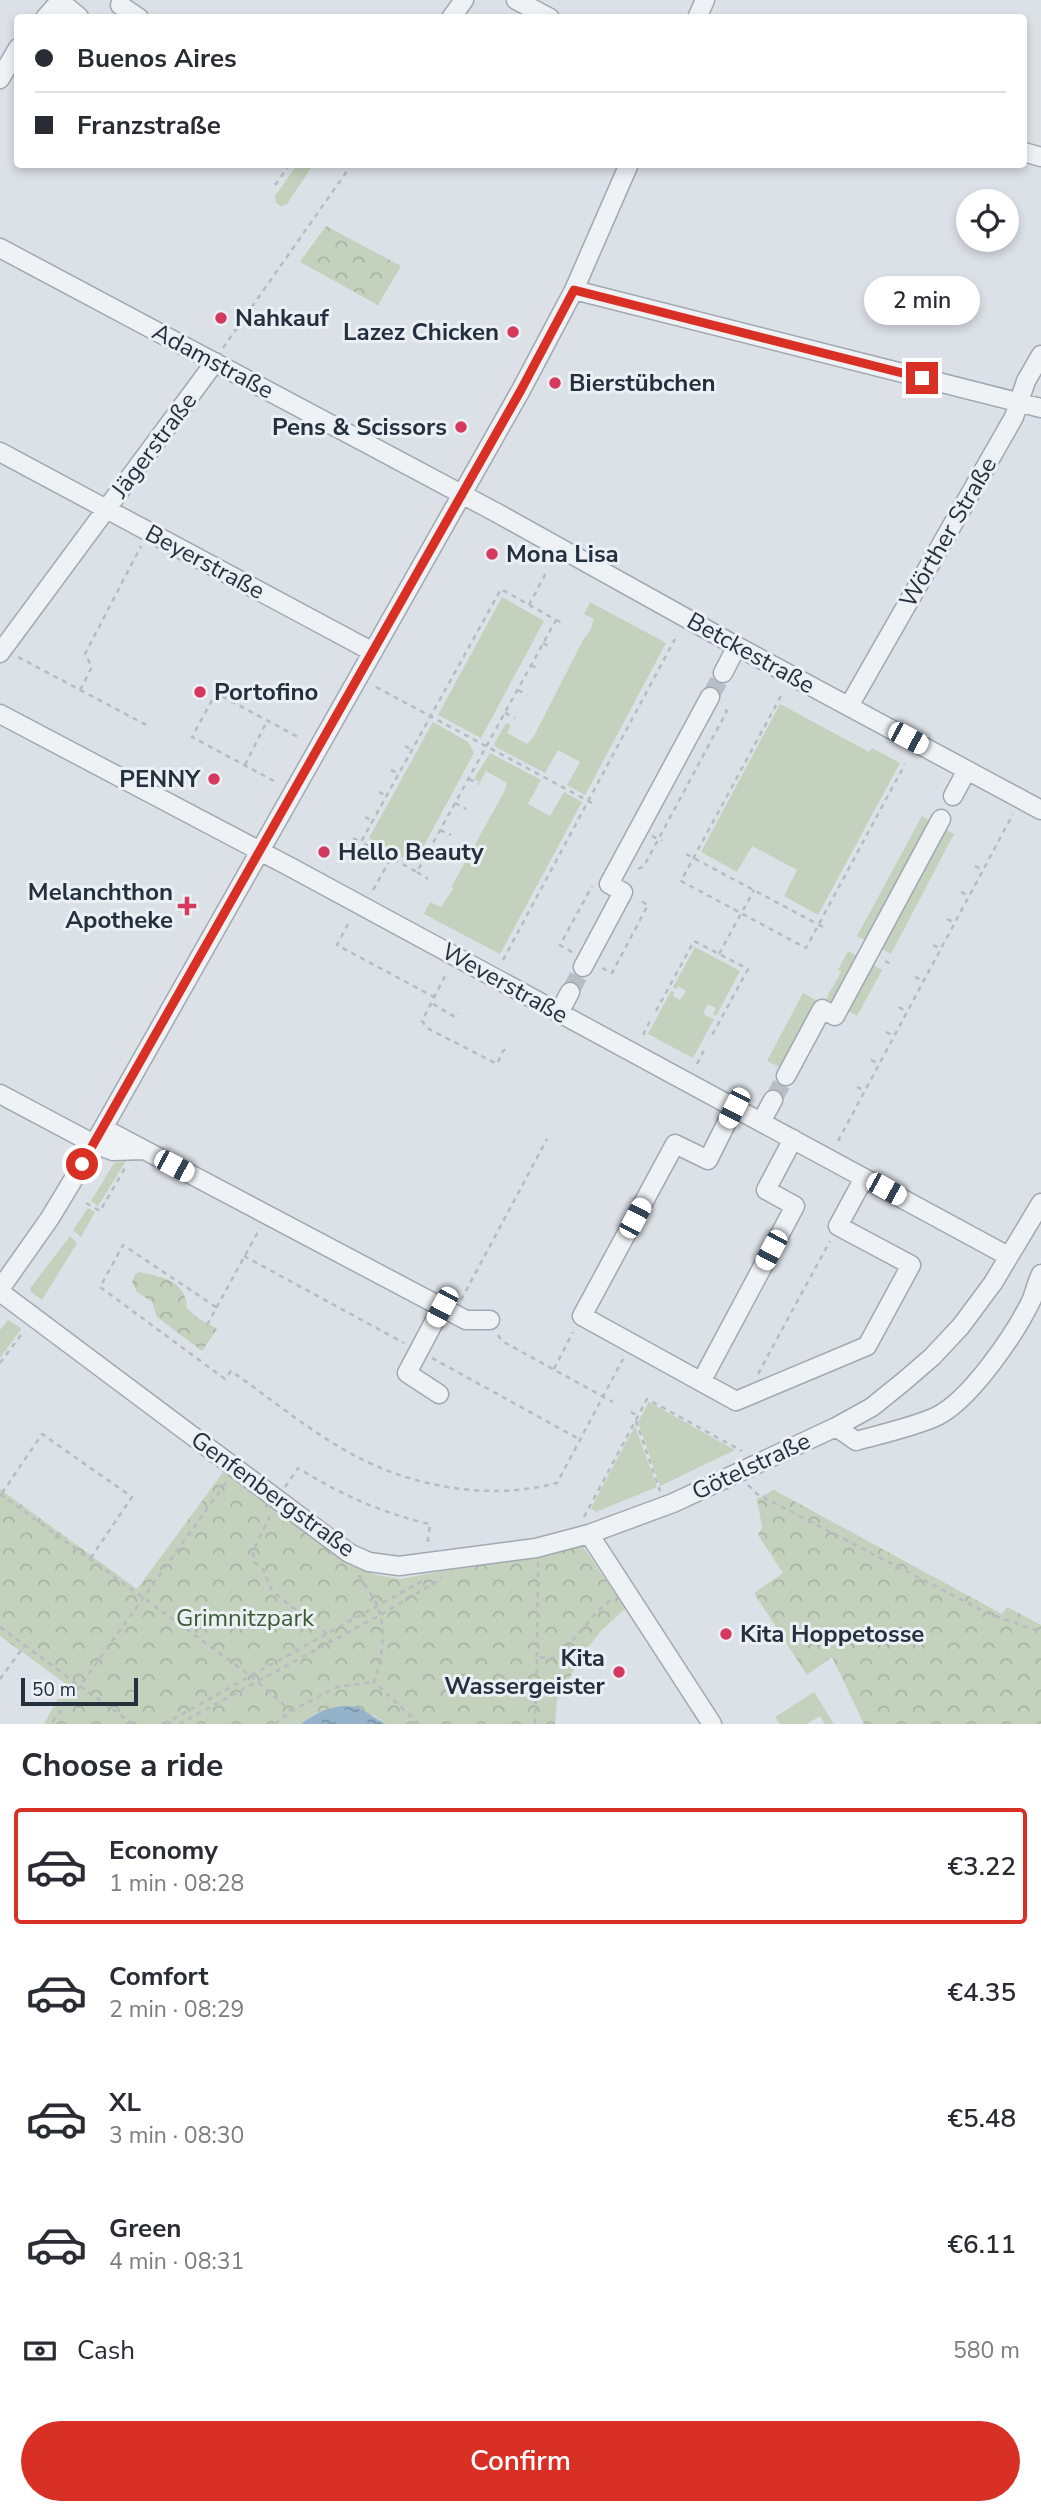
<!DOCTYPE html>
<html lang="en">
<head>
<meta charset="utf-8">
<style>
	:root { --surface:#fff; --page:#f7f7f7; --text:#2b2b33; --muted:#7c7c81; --line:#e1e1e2; --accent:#d93025 }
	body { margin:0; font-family:"Nunito Sans",sans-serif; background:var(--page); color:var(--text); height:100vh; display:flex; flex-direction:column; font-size:26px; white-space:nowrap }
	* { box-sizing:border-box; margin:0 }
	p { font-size:23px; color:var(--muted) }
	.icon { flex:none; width:38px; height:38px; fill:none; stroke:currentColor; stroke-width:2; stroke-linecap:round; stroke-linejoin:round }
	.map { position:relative; height:1724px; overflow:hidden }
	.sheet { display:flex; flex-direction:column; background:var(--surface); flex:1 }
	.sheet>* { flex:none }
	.banner { position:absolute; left:14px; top:14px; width:1013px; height:154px; border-radius:7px; box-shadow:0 4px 10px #0003; display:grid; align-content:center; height:154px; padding:0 21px; background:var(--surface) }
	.buttons { position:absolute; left:956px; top:189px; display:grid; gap:14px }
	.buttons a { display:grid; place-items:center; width:63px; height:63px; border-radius:50%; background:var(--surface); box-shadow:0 4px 10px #0003; font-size:35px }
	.scale { position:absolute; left:21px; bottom:18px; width:117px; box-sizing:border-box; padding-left:7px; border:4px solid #25303e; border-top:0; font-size:19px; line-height:24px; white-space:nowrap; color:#25303e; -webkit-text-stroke:5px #ebf0f5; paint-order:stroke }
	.end { position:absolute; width:32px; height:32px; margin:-16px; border:9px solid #d93025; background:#fff; box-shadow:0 0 0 4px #fff }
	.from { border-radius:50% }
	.bubble { position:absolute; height:49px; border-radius:24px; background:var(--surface); box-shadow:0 4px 10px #0003; font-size:23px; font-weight:600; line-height:49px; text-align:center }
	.car { position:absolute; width:21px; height:42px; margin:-21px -10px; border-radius:9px; box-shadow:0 0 5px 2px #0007; background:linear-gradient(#fff 24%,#345 0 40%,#fff 0 76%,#345 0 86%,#fff 0) }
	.banner b { display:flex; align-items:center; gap:24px; height:66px; font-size:26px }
	.banner b+b { border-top:2px solid var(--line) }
	.banner i { width:18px; height:18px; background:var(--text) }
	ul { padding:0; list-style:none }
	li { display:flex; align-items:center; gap:21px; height:116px; margin:0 14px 10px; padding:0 7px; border:4px solid transparent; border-radius:7px }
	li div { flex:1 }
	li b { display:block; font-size:26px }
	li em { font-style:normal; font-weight:600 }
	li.active { border-color:var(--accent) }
	li>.icon { width:63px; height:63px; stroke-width:1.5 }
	h2 { padding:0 21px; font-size:32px; line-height:84px }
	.pay { display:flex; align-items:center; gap:18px; height:77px; padding:0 21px; font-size:26px }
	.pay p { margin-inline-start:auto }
	.cta { display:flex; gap:14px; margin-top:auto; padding:14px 21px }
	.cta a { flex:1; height:80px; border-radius:42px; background:var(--accent); color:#fff; font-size:28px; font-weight:600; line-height:80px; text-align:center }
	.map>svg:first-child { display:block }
</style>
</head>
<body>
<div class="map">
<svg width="1041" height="1724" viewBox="0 0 1041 1724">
	<defs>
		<pattern id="park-crowns" width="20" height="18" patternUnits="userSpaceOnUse" patternTransform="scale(1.75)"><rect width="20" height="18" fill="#c4d1bd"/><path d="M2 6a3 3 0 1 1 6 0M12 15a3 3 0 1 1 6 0" fill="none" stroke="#a8b4a4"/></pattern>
		<pattern id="water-ripples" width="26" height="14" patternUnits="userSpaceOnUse" patternTransform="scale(1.75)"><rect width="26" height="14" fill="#94b3ca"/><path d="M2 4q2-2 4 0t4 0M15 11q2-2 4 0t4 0" fill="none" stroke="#7992a5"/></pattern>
	</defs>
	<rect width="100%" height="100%" fill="#dce1e7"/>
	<path fill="#c4d1bd" d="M297,165H313L287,204L281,206L276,203L275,196Z
		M502,597L544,621L481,738L438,715Z
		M590,602L666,643L585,795L567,785L580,762L558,750L545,773L496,747L494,744L506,723L511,725L507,733L527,744L534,736L583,640L590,631L594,619L584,614Z
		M780,704L869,752L872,748L900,763L818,915L784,896L797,870L752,846L737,872L701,852Z
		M433,722L468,742L474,753L421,851L413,858L406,859L369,838Z
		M490,753L541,780L528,804L550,816L564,792L582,802L500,954L424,914L430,902L441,907L453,889L452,886L504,792L507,783L486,771L480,782L474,779Z
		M922,816L954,834L891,954L857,936Z
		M695,947L740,971L716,1016L713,1014L716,1008L708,1004L703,1014L714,1019L693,1058L648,1034L671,991L674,992L673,996L680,1000L686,991L678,986L676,989L673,987Z
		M848,951L882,970L857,1016L826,999L841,972L838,970Z
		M803,993L819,1002L783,1069L767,1061Z
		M126,1161L98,1206L91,1201L114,1163Z
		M88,1208L95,1212L81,1237L73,1230Z
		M70,1236L77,1243L42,1300L30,1291L31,1287Z
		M8,1320L21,1328L20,1331L0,1358V1330Z
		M649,1402L735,1450L660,1486L638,1422Z
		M635,1426L657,1487L596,1512L591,1508Z
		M814,1692L834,1724H825L820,1716L807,1724H780L775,1717Z"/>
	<path fill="url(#park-crowns)" d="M326,226L401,266L378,305L300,262Z
		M140,1272C163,1277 186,1281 187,1308L195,1316L217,1329L202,1351L157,1317L152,1302L137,1292L132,1282L135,1274Z
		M224,1471L346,1563L372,1574L400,1579L582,1545L625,1609L601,1631L585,1651L557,1700L555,1724H385L373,1715L316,1713L301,1724H44L66,1684L0,1636V1489L137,1589Z
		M774,1490L1002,1614L1007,1607L1041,1625V1724H864L832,1657L807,1675L754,1593L783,1573L758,1535L762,1527L757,1499Z"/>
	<path fill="url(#water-ripples)" d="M345,1706L358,1707L385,1724H301C316,1713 327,1707 345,1706Z"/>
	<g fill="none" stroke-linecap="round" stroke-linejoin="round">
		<path stroke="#b7bec5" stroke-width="18" stroke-dasharray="18 9" stroke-linecap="butt" d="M710,697L723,673
			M570,992L583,967
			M773,1100L786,1076"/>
		<g stroke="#a1a8b1" stroke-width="21">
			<path id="minor" d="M516,0L550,18
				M60,1L79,17
				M120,5L139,18
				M45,18L61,0
				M451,18L464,0
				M697,18L705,0
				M0,79L18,48
				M1024,152L1041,157
				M0,248L499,514L731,643L1041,810
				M574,290L1041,408
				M0,452L373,652
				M0,653L215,362
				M723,673L737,646
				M849,706L1014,417L1026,381L1041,355
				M0,714L294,869L1008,1256
				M953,796L967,770
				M583,967L623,892L609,884L710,697
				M559,1013L570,992
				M786,1076L822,1009L835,1016L941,819
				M0,1094L94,1144L113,1151L143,1150
				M734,1108L708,1160L675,1144L582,1316L736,1401L867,1346L911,1265L838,1226L864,1178
				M761,1122L773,1100
				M103,1128L466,1320H490
				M0,1289L50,1218L85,1160L521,390L574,290L629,164
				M0,1292L349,1553L369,1562L399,1566L536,1548L589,1534L673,1503L836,1427L872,1407L903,1382L932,1357L961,1326L993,1283L1041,1203
				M701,1382L795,1206L766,1190L793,1139
				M439,1394L407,1373L442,1307
				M836,1427L856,1441C881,1434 909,1428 933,1418C968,1404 1016,1333 1032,1299C1035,1291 1037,1282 1041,1274
				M589,1534L712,1724"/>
		</g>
		<path stroke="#b6bcc2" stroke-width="2.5" stroke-dasharray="5 5" stroke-linecap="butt" d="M275,185L290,164
			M223,348L352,164
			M529,605L547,571
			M556,620L564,624
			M543,643L552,648
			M18,657L150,727
			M531,665L540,670
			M376,687L594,804
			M80,690L92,667L85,654L141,546
			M518,690L527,695
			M781,696L681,881L806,948L905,764
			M505,713L515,718
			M405,746L412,750
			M245,765L267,721
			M391,770L399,774
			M469,779L479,784
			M274,781L192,737L216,693L298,737
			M379,792L387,796
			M455,803L466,809
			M365,817L373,821
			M440,830L451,835
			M652,836L662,841
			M353,838L361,842
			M427,854L438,861
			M686,854L823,927
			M975,866L983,870
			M638,869L644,866L727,711L722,708
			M417,872L428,879
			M373,890L391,858L417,872L556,620L501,589L361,842L391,858
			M961,892L969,896
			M947,919L955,923
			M348,924L337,945L434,997
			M933,945L941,949
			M572,952L560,945L592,886
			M719,954L754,890
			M503,960L675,639
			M885,961L891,964
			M602,968L612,973L648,905L639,900
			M445,976L422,1021L427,1028L497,1064L503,1051L509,1047
			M915,977L923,981
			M433,1004L455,1017L458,1013
			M899,1007L907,1012
			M656,1011L694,941L748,969L710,1039
			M886,1032L894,1036
			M643,1035L650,1021
			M871,1060L879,1064
			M697,1064L704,1050
			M857,1087L865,1091
			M838,1141L1013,814
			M86,1203L100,1211L125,1168
			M244,1256L404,1343
			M461,1300L547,1139
			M216,1307L123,1245L100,1287L225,1379L231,1371C270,1398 308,1430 350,1453C410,1487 490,1501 557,1483L623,1359
			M207,1325L260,1228
			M498,1335L502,1341L613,1402
			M432,1358L579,1439
			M0,1363L24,1331
			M554,1369L573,1332
			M758,1374L830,1241
			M631,1412L638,1416
			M636,1421L660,1491
			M748,1485L757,1494L987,1613L1041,1632
			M285,1487L298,1468C340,1494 381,1513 430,1524L427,1547
			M2,1493L42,1434L132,1497L90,1559
			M0,1494L251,1676L291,1711
			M270,1516L253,1551L254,1562L263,1569L271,1589L277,1595L326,1633L331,1641
			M584,1517L647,1399L742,1451
			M359,1575C365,1585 372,1595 377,1605C387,1627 382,1661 374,1682L419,1724
			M0,1627L80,1686L51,1724
			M537,1657L538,1562
			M0,1679L25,1645
			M133,1724L80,1686L227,1481
			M164,1724L422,1581
			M179,1724L380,1615L441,1579V1577
			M275,1724L291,1711L337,1687L374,1682
			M535,1724L537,1657L555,1658L561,1654L598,1611L613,1598"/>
		<use href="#minor" stroke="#eff2f5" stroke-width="18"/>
	</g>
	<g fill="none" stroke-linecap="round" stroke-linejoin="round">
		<path stroke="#d93025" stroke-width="9" d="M82,1164L521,390L574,290L922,378"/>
	</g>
	<g fill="#d5395e" stroke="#ebf0f5" stroke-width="2.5">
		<circle cx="221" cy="318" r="7"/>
		<circle cx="513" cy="332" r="7"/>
		<circle cx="555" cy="383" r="7"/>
		<circle cx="461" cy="427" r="7"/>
		<circle cx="492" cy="554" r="7"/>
		<circle cx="200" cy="692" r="7"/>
		<circle cx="214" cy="779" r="7"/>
		<circle cx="324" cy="852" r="7"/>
		<path d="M183.5 895.5h7v7h7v7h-7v7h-7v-7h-7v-7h7z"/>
		<circle cx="726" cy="1634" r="7"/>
		<circle cx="619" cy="1672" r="7"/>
	</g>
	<g text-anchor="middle" stroke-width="6" stroke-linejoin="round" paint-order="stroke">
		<g font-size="24" font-weight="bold" fill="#25303e" stroke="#ebf0f5" text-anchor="start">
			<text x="235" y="326">Nahkauf</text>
			<text x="499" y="340" text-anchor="end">Lazez Chicken</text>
			<text x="569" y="391">Bierstübchen</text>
			<text x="447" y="435" text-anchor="end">Pens &amp; Scissors</text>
			<text x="506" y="562">Mona Lisa</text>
			<text x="214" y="700">Portofino</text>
			<text x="200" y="787" text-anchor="end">PENNY</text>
			<text x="338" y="860">Hello Beauty</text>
			<text x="173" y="900" text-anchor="end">Melanchthon<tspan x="173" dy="28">Apotheke</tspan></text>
			<text x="740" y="1642">Kita Hoppetosse</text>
			<text x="605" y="1666" text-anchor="end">Kita<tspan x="605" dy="28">Wassergeister</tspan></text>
		</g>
		<g font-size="24" fill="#25303e" stroke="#ebf0f5">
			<text transform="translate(213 361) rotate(28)" y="8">Adamstraße</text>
			<text transform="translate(154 445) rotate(-53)" y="8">Jägerstraße</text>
			<text transform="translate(948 532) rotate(-60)" y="8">Wörther Straße</text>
			<text transform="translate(205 562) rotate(28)" y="8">Beyerstraße</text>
			<text transform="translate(751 653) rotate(29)" y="8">Betckestraße</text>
			<text transform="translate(505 983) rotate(29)" y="8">Weverstraße</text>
			<text transform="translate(751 1466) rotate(-25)" y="8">Götelstraße</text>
			<text transform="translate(273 1494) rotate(36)" y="8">Genfenbergstraße</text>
		</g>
		<g font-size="24" fill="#3d5a32" stroke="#ebf0f5">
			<text x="245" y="1626">Grimnitzpark</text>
		</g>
	</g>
</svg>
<div class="buttons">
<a><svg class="icon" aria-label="locate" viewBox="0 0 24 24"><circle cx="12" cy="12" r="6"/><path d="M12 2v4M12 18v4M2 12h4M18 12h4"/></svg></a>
</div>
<div class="scale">50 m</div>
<i class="end from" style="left:82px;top:1164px"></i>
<i class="end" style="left:922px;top:378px"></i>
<div class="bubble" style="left:864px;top:276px;width:116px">2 min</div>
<i class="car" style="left:908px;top:738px;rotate:118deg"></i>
<i class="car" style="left:734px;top:1108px;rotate:207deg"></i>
<i class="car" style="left:174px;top:1166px;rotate:118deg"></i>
<i class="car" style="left:886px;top:1189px;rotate:119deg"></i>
<i class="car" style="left:635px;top:1218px;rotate:28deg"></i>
<i class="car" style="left:771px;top:1250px;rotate:208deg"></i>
<i class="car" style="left:442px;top:1307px;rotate:208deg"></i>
<div class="banner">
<b><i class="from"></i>Buenos Aires</b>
<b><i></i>Franzstraße</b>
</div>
</div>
<section class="sheet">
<h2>Choose a ride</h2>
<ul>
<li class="active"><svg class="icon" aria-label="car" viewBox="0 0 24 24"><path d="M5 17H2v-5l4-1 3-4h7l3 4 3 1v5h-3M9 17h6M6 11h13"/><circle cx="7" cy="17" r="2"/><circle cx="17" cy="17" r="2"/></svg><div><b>Economy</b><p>1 min · 08:28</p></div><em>€3.22</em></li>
<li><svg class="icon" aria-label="car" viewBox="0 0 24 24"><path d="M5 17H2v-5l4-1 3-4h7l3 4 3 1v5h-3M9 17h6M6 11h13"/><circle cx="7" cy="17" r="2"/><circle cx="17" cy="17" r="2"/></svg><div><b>Comfort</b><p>2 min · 08:29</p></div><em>€4.35</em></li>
<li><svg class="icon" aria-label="car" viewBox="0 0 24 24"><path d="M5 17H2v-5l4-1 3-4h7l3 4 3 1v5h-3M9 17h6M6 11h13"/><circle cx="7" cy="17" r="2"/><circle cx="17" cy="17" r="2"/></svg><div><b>XL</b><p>3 min · 08:30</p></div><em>€5.48</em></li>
<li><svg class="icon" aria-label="car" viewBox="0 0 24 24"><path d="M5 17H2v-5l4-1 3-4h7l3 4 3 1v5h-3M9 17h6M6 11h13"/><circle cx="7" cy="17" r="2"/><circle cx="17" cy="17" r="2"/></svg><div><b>Green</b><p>4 min · 08:31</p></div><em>€6.11</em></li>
</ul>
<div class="pay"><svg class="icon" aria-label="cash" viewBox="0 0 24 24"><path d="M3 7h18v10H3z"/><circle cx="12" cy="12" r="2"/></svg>Cash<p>580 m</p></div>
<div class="cta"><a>Confirm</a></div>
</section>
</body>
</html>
